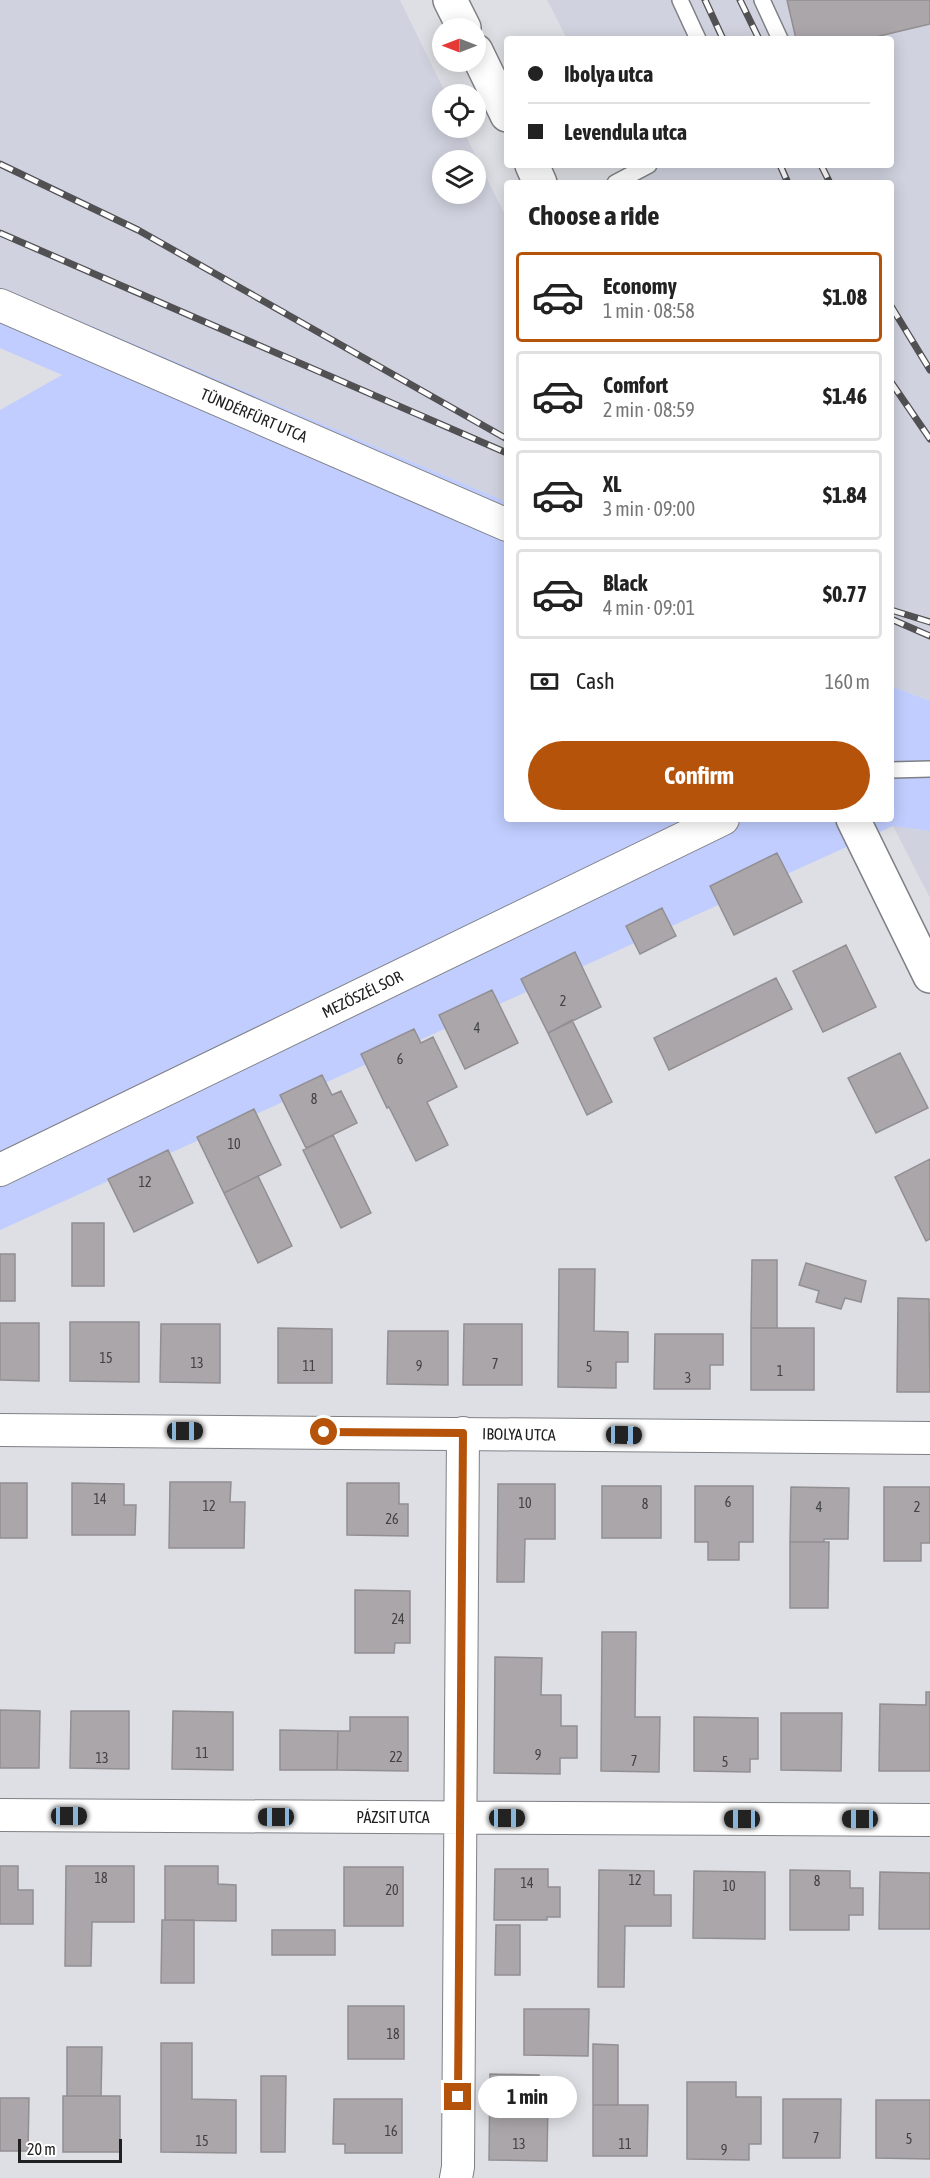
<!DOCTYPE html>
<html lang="en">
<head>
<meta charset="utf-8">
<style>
	:root { --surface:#fff; --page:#f2f2f2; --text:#222; --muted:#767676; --line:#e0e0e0; --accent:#b45309 }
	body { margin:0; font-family:"Asap Condensed",sans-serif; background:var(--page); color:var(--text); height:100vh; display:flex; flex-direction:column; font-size:22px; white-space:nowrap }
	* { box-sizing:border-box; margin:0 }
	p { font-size:20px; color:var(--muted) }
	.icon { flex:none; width:33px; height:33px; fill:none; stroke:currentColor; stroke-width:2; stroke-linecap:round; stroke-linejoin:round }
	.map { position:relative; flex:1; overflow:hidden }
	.panel { position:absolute; left:504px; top:180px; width:390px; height:642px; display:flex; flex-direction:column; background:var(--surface); border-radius:6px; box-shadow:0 3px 15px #0003 }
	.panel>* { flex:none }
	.guide { position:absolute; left:504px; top:36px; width:390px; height:132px; border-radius:6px; box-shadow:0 3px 15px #0003; display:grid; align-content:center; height:132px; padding:0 24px; background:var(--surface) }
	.needle { width:39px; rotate:270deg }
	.fabs { position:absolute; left:432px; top:18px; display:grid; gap:12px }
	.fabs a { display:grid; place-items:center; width:54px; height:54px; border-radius:50%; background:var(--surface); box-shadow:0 3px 15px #0003; font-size:30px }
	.scale { position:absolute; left:18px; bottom:15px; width:104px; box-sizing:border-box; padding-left:6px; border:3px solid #202022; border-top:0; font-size:16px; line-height:21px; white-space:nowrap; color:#202022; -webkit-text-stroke:4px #fff; paint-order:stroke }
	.end { position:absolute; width:27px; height:27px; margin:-14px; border:8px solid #b45309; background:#fff; box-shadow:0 0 0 3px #fff }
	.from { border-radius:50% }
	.bubble { position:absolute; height:42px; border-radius:21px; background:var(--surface); box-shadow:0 3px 15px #0003; font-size:20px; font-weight:700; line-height:42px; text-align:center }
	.car { position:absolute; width:18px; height:36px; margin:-18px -9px; border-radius:8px; box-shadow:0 0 4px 2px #0007; background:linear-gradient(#222 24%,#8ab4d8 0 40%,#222 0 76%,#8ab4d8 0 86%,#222 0) }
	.guide b { display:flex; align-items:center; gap:21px; height:57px; font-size:22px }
	.guide b+b { border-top:2px solid var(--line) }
	.guide i { width:15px; height:15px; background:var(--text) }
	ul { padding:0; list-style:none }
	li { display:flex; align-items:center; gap:18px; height:90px; margin:0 12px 9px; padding:0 12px; border:3px solid var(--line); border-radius:6px }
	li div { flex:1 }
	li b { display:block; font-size:22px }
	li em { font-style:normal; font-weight:700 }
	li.current { border-color:var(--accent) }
	li>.icon { width:54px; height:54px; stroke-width:1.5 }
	h2 { padding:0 24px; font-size:27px; line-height:72px }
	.pay { display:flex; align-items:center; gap:15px; height:66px; padding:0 24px; font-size:22px }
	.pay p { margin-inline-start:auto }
	.primary-button { display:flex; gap:12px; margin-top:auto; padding:12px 24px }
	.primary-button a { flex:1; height:69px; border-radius:36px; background:var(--accent); color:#fff; font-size:24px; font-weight:700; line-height:69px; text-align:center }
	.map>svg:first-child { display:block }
</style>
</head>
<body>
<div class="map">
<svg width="930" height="2178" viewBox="0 0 930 2178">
	<rect width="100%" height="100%" fill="#dedfe4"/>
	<path fill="#d0d3df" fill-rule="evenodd" d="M0,0H400L446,94H442V128H462L507,219V502L0,287ZM442,160H476V194H442Z
		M547,0H930V701L891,686V183H639L630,165H891V39H567Z
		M893,826L930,831V898Z"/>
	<path fill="#c0cdfe" d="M0,287L507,502V819H891V686L930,701V831L893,826L0,1230V410L62,375L0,348Z"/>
	<path fill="#aaa6aa" stroke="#928f92" stroke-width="1.5" d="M787,0H930V24L867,39H796Z
		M777,853L802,902L734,935L710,886Z
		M662,908L676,936L640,954L626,926Z
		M846,945L876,1007L823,1032L793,971Z
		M575,952L601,1007L548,1033L521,979Z
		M776,978L792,1009L669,1070L654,1038Z
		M492,990L518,1043L465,1069L439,1015Z
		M572,1020L612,1102L587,1115L548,1033Z
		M414,1029L421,1043L433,1037L457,1087L427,1102L448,1145L416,1161L389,1107L387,1108L361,1054Z
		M900,1053L928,1108L876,1133L848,1078Z
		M322,1075L332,1095L341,1091L357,1123L306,1148L280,1095Z
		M254,1109L281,1165L224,1193L197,1137Z
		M333,1135L371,1213L341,1228L303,1150Z
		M168,1150L193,1203L134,1232L108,1179Z
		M930,1159V1239L926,1241L895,1177Z
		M258,1176L292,1246L258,1263L224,1193Z
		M72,1223H104V1286H72Z
		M0,1254H15V1301H0Z
		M752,1260H777V1328H751Z
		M806,1263L866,1281L861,1302L845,1298L841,1309L816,1302L819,1291L799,1285Z
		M559,1269H595L594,1331L628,1332V1362H616V1388L558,1387Z
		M898,1298L929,1299L930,1392H897Z
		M70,1322H139V1382L70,1381Z
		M0,1323H39V1381L0,1380Z
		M161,1324H220V1383L160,1382Z
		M464,1324H522V1385H463Z
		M278,1328L332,1329V1383H278Z
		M751,1328H814V1390H751Z
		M388,1331H448V1385L387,1384Z
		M655,1334H723V1365H710V1389H654Z
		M170,1482H231L230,1502H245L244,1548H169Z
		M0,1483H27V1538H0Z
		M72,1483L124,1484V1505H136L135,1535H72Z
		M347,1483H399V1504H408V1536L347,1535Z
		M498,1484H555V1539H525L524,1582H497Z
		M602,1486H661V1538H602Z
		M695,1486H753V1542H739V1560H708V1542H695Z
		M791,1487L849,1488L848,1539H824V1542H790Z
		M884,1487H930V1543H921V1561H884Z
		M790,1542H829L828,1608H790Z
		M355,1590L410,1591V1643H395L394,1653H355Z
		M602,1632H636L635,1717H660L659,1772L601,1771Z
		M495,1657L542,1658L541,1695H561V1726H577V1758H560V1774L494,1773Z
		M926,1692H930V1771H879L880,1704L926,1705Z
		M0,1710L40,1711L39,1768H0Z
		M71,1711H129V1769L70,1768Z
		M173,1711L233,1712V1770L172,1769Z
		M781,1713H842L841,1771L781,1770Z
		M350,1717H408V1771L337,1770L338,1731H350Z
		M694,1717L758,1718V1759H750V1772L694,1771Z
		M280,1730L338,1731L337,1770H280Z
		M0,1866H18V1890H33V1924H0Z
		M66,1866H134V1922H92L91,1966H65Z
		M165,1866H218V1884L236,1885V1921L165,1920Z
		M344,1867H403V1926H344Z
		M495,1869H548V1887H560V1917H547V1920H494Z
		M599,1870L654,1871V1895H671V1926H625L624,1987H598Z
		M790,1870L850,1871V1888H863V1915H849V1930H790Z
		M694,1871L765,1872V1939L693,1938Z
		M880,1872L930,1873V1929H879Z
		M162,1920H194V1983H161Z
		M496,1925H520V1975H495Z
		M272,1930H335V1955H272Z
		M348,2006H404V2059H348Z
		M524,2009H589L588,2056L524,2055Z
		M161,2043H192V2099L236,2100V2153L161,2152Z
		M593,2044L618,2045V2105H593Z
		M67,2047H102L101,2096H67Z
		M490,2074L539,2075L538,2100H548L547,2161L489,2160Z
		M261,2076H286L285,2152H261Z
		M687,2082H736V2097H761V2144H749V2160L687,2159Z
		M63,2096H120V2152H63Z
		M0,2098H29L28,2151H0Z
		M334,2099H402V2153H345V2144H333Z
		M783,2099H841L840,2158H783Z
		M876,2100H930V2159L876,2158Z
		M593,2105H648L647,2156H593Z"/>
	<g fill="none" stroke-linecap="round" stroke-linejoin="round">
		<g stroke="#7f8085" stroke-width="18">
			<path id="service" d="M680,0L698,39
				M762,0L780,39
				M615,183L649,165
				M891,770L930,769"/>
		</g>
		<g stroke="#7f8085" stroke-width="34">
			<path id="minor" d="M0,305L507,525
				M0,1170L723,819
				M0,1430L930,1438
				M0,1815L930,1820
				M456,2178L458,2167L463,1433"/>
		</g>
		<g stroke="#7f8085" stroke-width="36">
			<path id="tertiary" d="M450,0L464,28
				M476,51L507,115
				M532,165L540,183
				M853,819L930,976"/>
		</g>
		<use href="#service" stroke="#fff" stroke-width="15"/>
		<use href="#minor" stroke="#fff" stroke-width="32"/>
		<use href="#tertiary" stroke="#fff" stroke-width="33"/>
		<g stroke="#515154" stroke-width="7">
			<path id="rail" d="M705,0L723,39
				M740,0L759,39
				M0,164L138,230L507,439
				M780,165L788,183
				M821,165L830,183
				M0,233L507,453
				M891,306L930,370
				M891,382L930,439
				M891,610L930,622
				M891,619L930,636"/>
		</g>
		<use href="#rail" stroke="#fff" stroke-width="4.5" stroke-dasharray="14" stroke-linecap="butt"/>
	</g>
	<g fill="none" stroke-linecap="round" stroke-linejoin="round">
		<path stroke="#b45309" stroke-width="8" d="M324,1432L463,1433L458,2097"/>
	</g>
	<g text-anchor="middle" stroke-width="5" stroke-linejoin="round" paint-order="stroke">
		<g font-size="14" fill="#424244">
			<text x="563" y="1006">2</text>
			<text x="477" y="1033">4</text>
			<text x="400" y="1064">6</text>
			<text x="314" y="1104">8</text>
			<text x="234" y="1149">10</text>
			<text x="145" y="1187">12</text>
			<text x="106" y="1363">15</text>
			<text x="197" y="1368">13</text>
			<text x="495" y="1369">7</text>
			<text x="309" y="1371">11</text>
			<text x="419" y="1371">9</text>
			<text x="589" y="1372">5</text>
			<text x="780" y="1376">1</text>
			<text x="688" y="1383">3</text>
			<text x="100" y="1504">14</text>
			<text x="728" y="1507">6</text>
			<text x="525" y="1508">10</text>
			<text x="645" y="1509">8</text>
			<text x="209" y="1511">12</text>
			<text x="819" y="1512">4</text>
			<text x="917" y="1512">2</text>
			<text x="392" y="1524">26</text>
			<text x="398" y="1624">24</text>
			<text x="202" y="1758">11</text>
			<text x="538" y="1760">9</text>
			<text x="396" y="1762">22</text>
			<text x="102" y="1763">13</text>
			<text x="634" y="1766">7</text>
			<text x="725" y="1767">5</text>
			<text x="101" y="1883">18</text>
			<text x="635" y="1885">12</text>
			<text x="817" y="1886">8</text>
			<text x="527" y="1888">14</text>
			<text x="729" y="1891">10</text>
			<text x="392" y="1895">20</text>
			<text x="393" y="2039">18</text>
			<text x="391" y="2136">16</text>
			<text x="816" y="2143">7</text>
			<text x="909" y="2144">5</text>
			<text x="202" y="2146">15</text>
			<text x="519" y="2149">13</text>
			<text x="625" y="2149">11</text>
			<text x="724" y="2155">9</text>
		</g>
		<g font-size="16" fill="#202022" stroke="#fff">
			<text transform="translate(254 415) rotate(23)" y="6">TÜNDÉRFÜRT UTCA</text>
			<text transform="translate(362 994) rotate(-26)" y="6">MEZŐSZÉL SOR</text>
			<text transform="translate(519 1434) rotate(1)" y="6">IBOLYA UTCA</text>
			<text x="393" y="1823">PÁZSIT UTCA</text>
		</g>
	</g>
</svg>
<div class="fabs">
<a><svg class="needle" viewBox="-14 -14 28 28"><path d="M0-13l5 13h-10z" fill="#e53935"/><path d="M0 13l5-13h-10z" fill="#767676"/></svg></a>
<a><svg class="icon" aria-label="locate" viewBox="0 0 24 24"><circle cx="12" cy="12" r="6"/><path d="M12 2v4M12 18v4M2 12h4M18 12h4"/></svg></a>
<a><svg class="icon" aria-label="layers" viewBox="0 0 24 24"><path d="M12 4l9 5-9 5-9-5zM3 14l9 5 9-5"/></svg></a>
</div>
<div class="scale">20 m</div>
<i class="end from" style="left:324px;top:1432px"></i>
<i class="end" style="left:458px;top:2097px"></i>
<div class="bubble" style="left:478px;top:2076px;width:99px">1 min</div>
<i class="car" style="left:185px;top:1431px;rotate:90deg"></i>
<i class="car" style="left:624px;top:1435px;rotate:91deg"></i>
<i class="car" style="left:69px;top:1816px;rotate:90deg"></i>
<i class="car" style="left:276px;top:1817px;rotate:270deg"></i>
<i class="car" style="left:507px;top:1818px;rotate:90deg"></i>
<i class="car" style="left:742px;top:1819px;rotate:270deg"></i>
<i class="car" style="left:860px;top:1819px;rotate:270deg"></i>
<div class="guide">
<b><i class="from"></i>Ibolya utca</b>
<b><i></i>Levendula utca</b>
</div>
<section class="panel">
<h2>Choose a ride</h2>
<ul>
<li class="current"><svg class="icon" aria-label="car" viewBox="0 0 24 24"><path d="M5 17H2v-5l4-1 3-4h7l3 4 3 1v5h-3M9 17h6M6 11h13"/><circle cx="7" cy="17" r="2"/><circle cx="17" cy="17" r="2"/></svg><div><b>Economy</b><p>1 min · 08:58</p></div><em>$1.08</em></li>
<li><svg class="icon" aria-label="car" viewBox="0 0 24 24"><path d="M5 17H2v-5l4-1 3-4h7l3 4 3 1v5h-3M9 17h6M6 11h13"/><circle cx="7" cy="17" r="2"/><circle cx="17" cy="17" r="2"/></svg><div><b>Comfort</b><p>2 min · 08:59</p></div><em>$1.46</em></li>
<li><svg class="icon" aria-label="car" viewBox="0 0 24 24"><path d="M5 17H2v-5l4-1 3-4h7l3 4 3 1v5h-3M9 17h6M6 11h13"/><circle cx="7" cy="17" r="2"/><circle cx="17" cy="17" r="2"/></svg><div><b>XL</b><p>3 min · 09:00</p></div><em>$1.84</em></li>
<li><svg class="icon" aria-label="car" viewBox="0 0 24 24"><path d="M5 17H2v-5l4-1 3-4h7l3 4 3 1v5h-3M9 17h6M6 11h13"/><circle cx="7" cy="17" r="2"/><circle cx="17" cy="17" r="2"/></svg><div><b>Black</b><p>4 min · 09:01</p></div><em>$0.77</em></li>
</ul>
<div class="pay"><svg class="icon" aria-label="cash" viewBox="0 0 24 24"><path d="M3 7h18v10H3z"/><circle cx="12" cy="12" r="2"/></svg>Cash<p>160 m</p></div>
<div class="primary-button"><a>Confirm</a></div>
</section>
</div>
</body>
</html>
